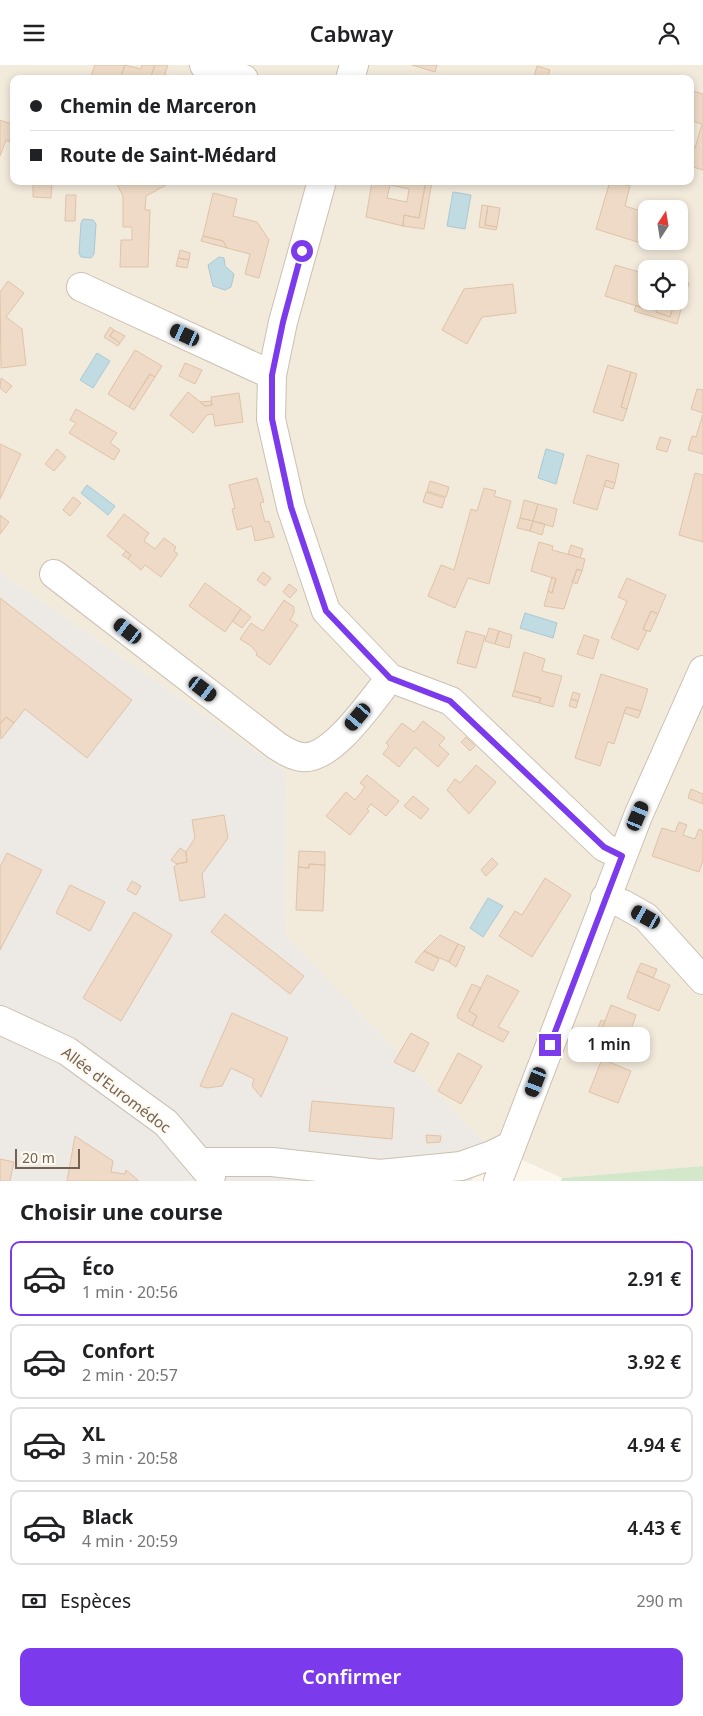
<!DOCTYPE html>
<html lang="fr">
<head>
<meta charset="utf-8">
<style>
	:root { --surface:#fff; --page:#f2f2f2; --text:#202124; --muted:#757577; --line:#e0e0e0; --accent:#7c3aed }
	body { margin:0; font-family:"Noto Sans",sans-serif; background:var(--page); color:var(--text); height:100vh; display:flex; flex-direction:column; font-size:19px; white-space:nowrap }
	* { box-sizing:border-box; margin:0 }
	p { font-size:16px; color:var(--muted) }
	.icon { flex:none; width:28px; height:28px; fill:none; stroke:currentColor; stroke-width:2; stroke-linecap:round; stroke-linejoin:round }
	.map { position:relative; height:1116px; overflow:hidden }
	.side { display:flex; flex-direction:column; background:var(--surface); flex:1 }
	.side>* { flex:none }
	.guide { position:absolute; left:10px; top:10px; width:684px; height:110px; border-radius:10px; box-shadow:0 2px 8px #0003; display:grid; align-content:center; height:110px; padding:0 20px; background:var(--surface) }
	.needle { width:32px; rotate:12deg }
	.buttons { position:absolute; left:638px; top:135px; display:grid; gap:10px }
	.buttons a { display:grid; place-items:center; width:50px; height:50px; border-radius:10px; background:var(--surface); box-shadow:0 2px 8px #0003; font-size:25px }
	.scale { position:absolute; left:15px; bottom:12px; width:65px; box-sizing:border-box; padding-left:5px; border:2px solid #746150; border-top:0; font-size:14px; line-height:18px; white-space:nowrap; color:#746150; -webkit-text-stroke:4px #fefaf2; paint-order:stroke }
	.end { position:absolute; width:22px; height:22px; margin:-11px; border:6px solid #7c3aed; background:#fff; box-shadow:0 0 0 2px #fff }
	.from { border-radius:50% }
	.bubble { position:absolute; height:35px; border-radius:10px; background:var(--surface); box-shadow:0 2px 8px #0003; font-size:16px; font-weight:600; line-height:35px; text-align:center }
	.car { position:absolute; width:15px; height:30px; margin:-15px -8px; border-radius:6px; box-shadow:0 0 4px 1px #0007; background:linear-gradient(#222 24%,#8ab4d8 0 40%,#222 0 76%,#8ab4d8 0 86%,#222 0) }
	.guide b { display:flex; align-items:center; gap:18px; height:48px; font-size:19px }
	.guide b+b { border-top:1px solid var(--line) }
	.guide i { width:12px; height:12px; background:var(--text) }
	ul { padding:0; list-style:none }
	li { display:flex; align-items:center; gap:15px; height:75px; margin:0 10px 8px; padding:0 10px; border:2px solid var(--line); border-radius:10px }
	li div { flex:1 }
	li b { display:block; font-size:19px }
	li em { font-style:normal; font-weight:600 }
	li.current { border-color:var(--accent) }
	li>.icon { width:45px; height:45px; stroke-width:1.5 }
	h2 { padding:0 20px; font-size:22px; line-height:60px }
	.pay { display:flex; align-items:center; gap:12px; height:55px; padding:0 20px; font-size:19px }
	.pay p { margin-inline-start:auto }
	.cta { display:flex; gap:10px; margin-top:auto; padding:10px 20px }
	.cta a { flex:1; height:58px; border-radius:10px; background:var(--accent); color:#fff; font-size:20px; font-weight:600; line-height:58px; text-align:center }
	header { display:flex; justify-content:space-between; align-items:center; height:65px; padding:0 20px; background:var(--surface); font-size:22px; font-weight:600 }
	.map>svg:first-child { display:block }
</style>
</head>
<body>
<header><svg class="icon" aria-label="menu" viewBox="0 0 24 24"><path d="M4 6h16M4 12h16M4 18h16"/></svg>Cabway<svg class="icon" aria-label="person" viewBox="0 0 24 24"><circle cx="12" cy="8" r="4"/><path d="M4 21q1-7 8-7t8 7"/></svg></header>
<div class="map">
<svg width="703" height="1116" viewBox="0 0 703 1116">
	<rect width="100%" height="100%" fill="#fbf7ec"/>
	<path fill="#f2eadb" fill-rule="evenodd" d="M0,0H703V1101L562,1113L485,1078L285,870L286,707L0,507ZM14,14H690V116H14ZM646,144H679V176H646ZM646,204H679V236H646Z"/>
	<path fill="#ede9e4" d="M0,507L286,707L285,870L485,1078L472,1116H0Z"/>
	<path fill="#d3e8cb" d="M703,1101V1116H561L562,1113Z"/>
	<path fill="#c1dbe3" stroke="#a9c9d4" d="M453,127L471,130L465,164L447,161Z
		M83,154L93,155L96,159L94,189L91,193L81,192L79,188L81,158Z
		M219,192L224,193L225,201L234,209L231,222L225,225L213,221L208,200Z
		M97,288L110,296L93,323L80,315Z
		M546,384L564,389L556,419L538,413Z
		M87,420L115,441L108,450L81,428Z
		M525,548L557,558L553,573L520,563Z
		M488,833L503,841L483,872L470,863Z"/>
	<path fill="#eedac6" stroke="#dfc3a8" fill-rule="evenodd" d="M95,0H125L120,14H90Z
		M125,0L141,4L142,0H155L150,14H120Z
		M155,0H168L164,12L169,14H150Z
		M412,0H437L435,7Z
		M537,1L550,5L547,14H528L529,11L534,12Z
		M690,25L703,29V105L690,101V82L695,83L702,59L692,56L694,48L690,47Z
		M690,47L694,48L692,56H690Z
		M0,55L14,60L9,77L6,75L0,91Z
		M33,116H52L51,133L33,132Z
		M115,116H167L168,119L146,131L145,145H150L148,202H120L121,175H132V162H123V131Z
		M369,116H426L419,153L404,150L403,161L366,152L372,117ZM390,120L409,124L407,137L387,133Z
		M426,116H432L424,164L403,161L404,150L419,153Z
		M610,116L630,121L625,141L644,147L647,138L665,144H646L644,179L596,164Z
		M213,128L237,134L233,151L257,157L269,175L259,213L245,209L250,189L227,183L223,176L203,171Z
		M66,130H76L75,156H65Z
		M482,140L488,141L485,160L497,162L496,165L479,162Z
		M488,141L500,143L497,162L485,160Z
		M203,171L223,176L227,183L201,176Z
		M646,173V176H656L655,182L644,179Z
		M180,185L190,188L189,195L178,193Z
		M178,193L189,195L187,203L176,201Z
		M615,200L646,209V236H649L646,244L605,231Z
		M679,215L689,218L682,241L674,239L670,252L656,247L659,240L649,236H679Z
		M8,216L24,228L6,252L22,264L26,300L1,303L0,227Z
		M513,219L516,248L482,252L467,279L442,265L464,224Z
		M649,236L659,240L656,247L670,252L674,239L682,241L677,259L634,246L636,240L646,244Z
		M110,262L114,265L110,271L120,278L118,281L104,272Z
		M114,265L125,271L120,278L110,271Z
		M135,285L162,301L155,312L150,309L129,342L108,329Z
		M185,298L202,305L195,319L179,311Z
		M608,300L631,307L621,342L627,344L623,356L593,347Z
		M631,307L637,309L627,344L621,342Z
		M150,309L155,312L134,345L129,342Z
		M1,313L12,321L6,328L0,323Z
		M697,324L703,325V348L691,344Z
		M188,327L205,341L212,340L211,332L239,328L243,357L215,361L213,349L207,350L193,368L170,350Z
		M211,336L212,340L205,341L200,337Z
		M76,344L117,368L110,378L120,385L114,395L69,368L76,358L70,355Z
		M703,349V389L688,385L692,371L696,372Z
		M660,372L671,375L667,387L656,384Z
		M0,379L21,389L0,434Z
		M57,384L66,392L54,406L45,399Z
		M587,390L619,399L615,418L606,415L597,445L573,438Z
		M695,408L703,410V477L679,470Z
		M257,413L264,437L260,438L265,457L269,456L274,472L255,476L252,461L237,465L232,444L235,443L229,420Z
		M606,415L615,418L613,424L604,421Z
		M430,416L449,422L446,432L427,426Z
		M484,423L496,426L494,431L511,436L489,519L468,513L455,543L428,531L441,500L454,505L471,444L477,446Z
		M426,427L445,433L442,443L423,437Z
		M73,432L81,438L70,451L63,445Z
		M524,435L538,439L533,456L520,453Z
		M538,439L557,444L553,462L533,456Z
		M124,449L149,468L144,476L155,484L164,473L176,482L174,486L178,489L161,512L145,500L141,505L128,494L131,490L107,471Z
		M0,450L9,457L0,469Z
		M520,453L533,456L530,466L517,463Z
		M533,456L545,459L542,470L530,466Z
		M539,477L553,481L552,485L585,494L582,506L577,504L564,544L544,541L548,526L552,528L556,514L531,506Z
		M571,480L583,484L580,493L568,489Z
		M126,486L131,490L128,494L122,490Z
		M577,504L582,506L577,519L572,517Z
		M263,507L271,513L265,521L257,515Z
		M552,512L556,514L552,528L548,526Z
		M627,513L666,530L658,549L651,546L643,564L647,566L638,585L611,573L627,536L618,532Z
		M205,518L241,544L225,567L189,541Z
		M289,519L297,525L290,533L283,527Z
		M0,533L132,635L87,693L25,644L14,658L6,652L0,659Z
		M284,535L294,542V548L290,555L298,560L270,600L256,590L257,588L251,581L240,574L251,558L263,566Z
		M241,544L251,552L242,563L232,556Z
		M651,546L658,549L650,567L643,564Z
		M489,563L499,566L495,579L485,576Z
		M466,566L485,571L476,603L457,598Z
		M499,566L512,570L509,583L495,579Z
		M584,570L599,575L593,594L577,589Z
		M524,587L545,594L542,606L562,611L553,642L539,638L541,633L514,626Z
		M601,609L648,624L641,646L626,642L614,679L608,677L600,701L575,693Z
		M514,626L541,633L539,638L512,631Z
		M573,627L580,629L578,636L571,634Z
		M571,634L578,636L576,643L569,641Z
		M626,642L641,646L638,653L624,648Z
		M6,652L14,658L1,674L0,659Z
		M423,656L445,673L439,680L449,689L438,702L415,682L399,702L383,689L389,681L386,678L402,658L414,667Z
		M466,672L475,681L470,686L461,677Z
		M476,700L496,717L469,749L447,725L455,714L460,718Z
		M367,710L399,736L386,751L371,739L367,744L369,746L350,770L326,751L346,727L355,735L365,722L360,718Z
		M691,724L703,729V739L688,733Z
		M413,731L429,744L421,754L404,741Z
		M224,750L228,773L202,809L205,832L180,836L174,802L177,799L187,797L186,787L195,773L192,755Z
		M679,757L687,760L683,770L695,774L699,764L703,766V795L699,807L652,791L662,763L675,767Z
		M180,783L186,787L187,797L177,799L171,795Z
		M299,786L325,787V800L309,799V803L298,802Z
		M7,788L42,805L0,885V802Z
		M492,793L498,799L486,811L481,805Z
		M309,799L325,800L323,846L296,845L298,802L309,803Z
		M545,813L571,830L532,892L499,871L515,846L522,850Z
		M132,816L141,821L136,830L127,825Z
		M70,820L105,837L90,866L56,848Z
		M134,847L172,870L121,956L83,933Z
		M225,849L304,911L290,929L211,867Z
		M440,870L458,879L449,897L424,886Z
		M458,879L465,882L456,902L449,897Z
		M424,886L439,894L433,906L415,897Z
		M641,898L657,904L653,913L637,906Z
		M637,906L670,920L659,946L627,933Z
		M487,910L519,926L498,962L509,967L503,977L472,961L477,951L469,946Z
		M472,919L481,923L469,946L477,951L472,961L458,953L457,950Z
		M611,940L636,950L622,991L595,982Z
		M232,948L288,973L261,1032L252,1021L254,1014L231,1003L222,1021L207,1023L200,1021Z
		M601,955L605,956L595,982L592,981Z
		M411,968L429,978L414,1007L394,997Z
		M458,988L482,1001L461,1039L438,1026Z
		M602,994L631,1006L618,1038L589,1027Z
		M312,1036L394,1043L392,1074L309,1066Z
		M426,1070L441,1071L440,1077L427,1078Z
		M75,1071L113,1096L111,1107L125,1109L126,1105L139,1116H67Z
		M0,1094L14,1097L10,1116H0Z"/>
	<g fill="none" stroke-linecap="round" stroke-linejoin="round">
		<g stroke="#ccc0b2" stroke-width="30">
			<path id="minor" d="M204,0L244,14
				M350,14L354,0
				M322,116L283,257L272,310L271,354L291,442L326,546L390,613L451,636L604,782L622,791
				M81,222L272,310
				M54,509L277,681C285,686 293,691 302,692C332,696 372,635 390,613
				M605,833L623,839L646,852L703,915
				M0,955L67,986L166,1058L211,1111
				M199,1097H272L380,1109L461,1101L492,1090L512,1080
				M498,1116L638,751L703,605"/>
		</g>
		<use href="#minor" stroke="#fff" stroke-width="28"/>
	</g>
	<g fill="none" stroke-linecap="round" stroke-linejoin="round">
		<path stroke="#7c3aed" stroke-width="6" d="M302,186L283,257L272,310V354L291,442L326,546L390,613L450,636L604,782L622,791L550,980"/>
	</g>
	<g text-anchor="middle" stroke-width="4.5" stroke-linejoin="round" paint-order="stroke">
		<g font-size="15" fill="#746150" stroke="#fefaf2">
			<text transform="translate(116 1025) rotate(37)" y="5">Allée d'Euromédoc</text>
		</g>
	</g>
</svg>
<div class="buttons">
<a><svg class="needle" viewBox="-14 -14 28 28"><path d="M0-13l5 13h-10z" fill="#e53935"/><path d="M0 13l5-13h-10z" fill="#757577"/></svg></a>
<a><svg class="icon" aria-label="locate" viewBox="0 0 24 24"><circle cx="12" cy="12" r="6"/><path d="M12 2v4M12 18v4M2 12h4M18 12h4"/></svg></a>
</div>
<div class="scale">20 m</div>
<i class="end from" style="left:302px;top:186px"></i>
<i class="end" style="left:550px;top:980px"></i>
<div class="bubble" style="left:568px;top:962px;width:82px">1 min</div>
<i class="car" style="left:185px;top:270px;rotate:295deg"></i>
<i class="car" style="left:128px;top:566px;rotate:308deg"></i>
<i class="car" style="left:203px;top:624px;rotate:127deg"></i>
<i class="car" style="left:358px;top:652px;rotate:220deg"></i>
<i class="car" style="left:638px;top:751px;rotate:23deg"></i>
<i class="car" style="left:646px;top:852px;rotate:299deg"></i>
<i class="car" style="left:536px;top:1017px;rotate:201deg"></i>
<div class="guide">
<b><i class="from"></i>Chemin de Marceron</b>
<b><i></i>Route de Saint-Médard</b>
</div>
</div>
<section class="side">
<h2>Choisir une course</h2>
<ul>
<li class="current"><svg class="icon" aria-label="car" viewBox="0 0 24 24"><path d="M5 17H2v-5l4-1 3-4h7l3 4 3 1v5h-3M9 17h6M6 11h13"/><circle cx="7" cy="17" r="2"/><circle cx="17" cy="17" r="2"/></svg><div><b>Éco</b><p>1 min · 20:56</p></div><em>2.91 €</em></li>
<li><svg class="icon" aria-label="car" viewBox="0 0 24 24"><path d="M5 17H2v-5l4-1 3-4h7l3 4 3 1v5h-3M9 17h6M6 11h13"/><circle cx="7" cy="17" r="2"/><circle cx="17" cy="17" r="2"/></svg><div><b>Confort</b><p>2 min · 20:57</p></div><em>3.92 €</em></li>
<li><svg class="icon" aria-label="car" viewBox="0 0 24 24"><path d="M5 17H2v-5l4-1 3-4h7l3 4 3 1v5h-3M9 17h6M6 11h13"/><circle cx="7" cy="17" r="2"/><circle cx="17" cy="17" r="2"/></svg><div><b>XL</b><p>3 min · 20:58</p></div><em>4.94 €</em></li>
<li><svg class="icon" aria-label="car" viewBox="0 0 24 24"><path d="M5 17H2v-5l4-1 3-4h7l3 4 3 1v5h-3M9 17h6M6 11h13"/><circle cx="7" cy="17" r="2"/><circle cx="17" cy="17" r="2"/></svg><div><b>Black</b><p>4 min · 20:59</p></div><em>4.43 €</em></li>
</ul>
<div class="pay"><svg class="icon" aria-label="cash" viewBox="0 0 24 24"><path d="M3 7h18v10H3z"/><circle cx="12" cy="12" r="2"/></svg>Espèces<p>290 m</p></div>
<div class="cta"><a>Confirmer</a></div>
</section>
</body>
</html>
